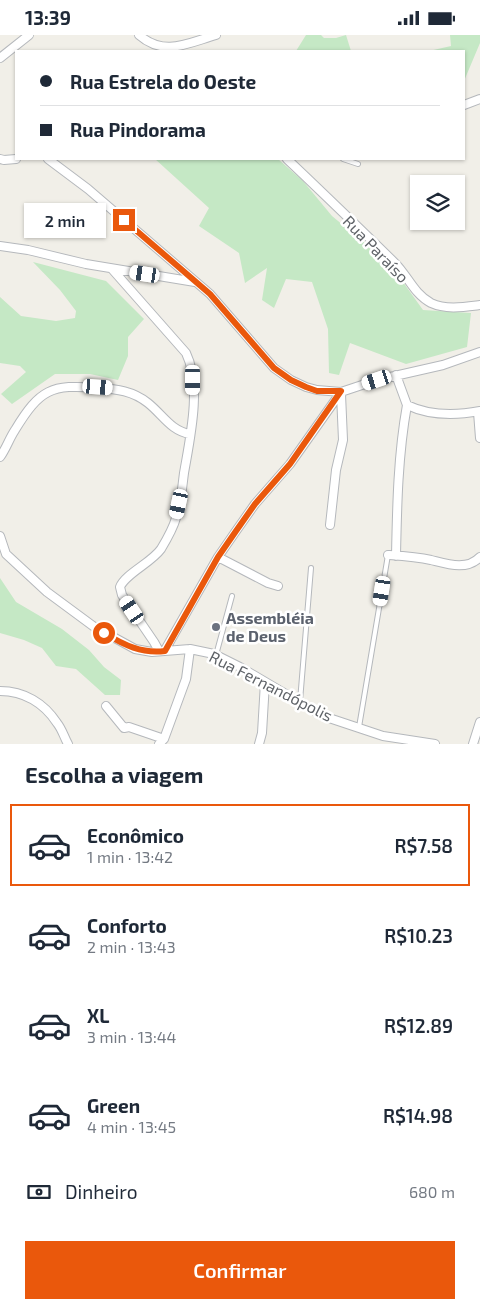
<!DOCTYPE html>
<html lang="pt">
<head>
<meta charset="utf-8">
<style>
	:root { --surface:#fff; --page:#f6f6f7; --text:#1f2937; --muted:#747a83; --line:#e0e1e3; --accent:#ea580c }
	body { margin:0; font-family:"Exo 2",sans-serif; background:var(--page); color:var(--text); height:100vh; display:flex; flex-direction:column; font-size:19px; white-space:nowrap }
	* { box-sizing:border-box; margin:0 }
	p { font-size:16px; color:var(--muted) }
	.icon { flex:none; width:28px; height:28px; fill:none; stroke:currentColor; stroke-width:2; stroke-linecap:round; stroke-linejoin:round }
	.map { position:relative; height:709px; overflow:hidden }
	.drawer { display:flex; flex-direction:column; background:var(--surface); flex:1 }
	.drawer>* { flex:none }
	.hud { position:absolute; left:15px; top:15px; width:450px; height:110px; border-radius:0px; box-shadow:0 1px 4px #0004; display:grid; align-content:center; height:110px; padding:0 25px; background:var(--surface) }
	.controls { position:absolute; left:410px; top:140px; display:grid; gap:10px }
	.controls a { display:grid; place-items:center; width:55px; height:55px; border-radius:0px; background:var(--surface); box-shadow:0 1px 4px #0004; font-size:25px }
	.end { position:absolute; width:22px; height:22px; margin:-11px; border:6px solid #ea580c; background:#fff; box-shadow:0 0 0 2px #fff }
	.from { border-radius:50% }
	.bubble { position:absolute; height:35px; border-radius:0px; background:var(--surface); box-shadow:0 1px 4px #0004; font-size:16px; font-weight:600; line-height:35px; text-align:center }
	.car { position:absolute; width:15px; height:30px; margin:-15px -8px; border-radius:6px; box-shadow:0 0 4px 1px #0007; background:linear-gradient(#fff 24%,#345 0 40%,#fff 0 76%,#345 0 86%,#fff 0) }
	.hud b { display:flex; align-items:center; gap:18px; height:48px; font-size:19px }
	.hud b+b { border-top:1px solid var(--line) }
	.hud i { width:12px; height:12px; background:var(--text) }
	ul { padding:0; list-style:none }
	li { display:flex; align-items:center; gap:15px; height:82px; margin:0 10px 8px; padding:0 15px; border:2px solid transparent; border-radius:0px }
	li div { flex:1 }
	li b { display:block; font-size:19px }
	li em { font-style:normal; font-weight:600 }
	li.current { border-color:var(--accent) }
	li>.icon { width:45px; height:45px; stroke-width:1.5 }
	h2 { padding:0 25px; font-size:22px; line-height:60px }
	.pay { display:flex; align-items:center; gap:12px; height:55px; padding:0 25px; font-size:19px }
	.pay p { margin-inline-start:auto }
	.action { display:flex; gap:10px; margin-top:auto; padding:10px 25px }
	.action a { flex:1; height:58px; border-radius:0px; background:var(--accent); color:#fff; font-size:20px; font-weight:600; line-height:58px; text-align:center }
	.status { display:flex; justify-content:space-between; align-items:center; height:35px; padding:0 25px; background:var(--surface); direction:ltr }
	.status svg { height:14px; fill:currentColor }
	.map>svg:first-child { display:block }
</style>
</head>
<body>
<div class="status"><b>13:39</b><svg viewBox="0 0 49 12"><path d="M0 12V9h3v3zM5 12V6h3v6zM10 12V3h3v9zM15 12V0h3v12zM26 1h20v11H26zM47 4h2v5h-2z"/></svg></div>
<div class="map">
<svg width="480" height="709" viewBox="0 0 480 709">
	<rect width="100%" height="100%" fill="#f1efe8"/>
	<path fill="#c5e8c5" d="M306,0H321L324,3H336L346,0L351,16H296Z
		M450,0H480V8L464,46V16H429L451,11Z
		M155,124H278L303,146L332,181L390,229L423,275L471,278L467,312L406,329L350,308L339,340L329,338L328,294L312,247L286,244L274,273L262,265L267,233L245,248L239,218L199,191L209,173Z
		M33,227L106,246L144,284L128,302V321L118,345L90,339H55L12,369L1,359L26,337L20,331L0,328V262L21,281L56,286L75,283L76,276L60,255Z
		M0,543L16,567L62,594L89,615L104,632L121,645L120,660H105L76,634L56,631L42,613L24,605L0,598Z"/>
	<path fill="#cccac5" d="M216,587L220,589V597L210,593L213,588Z"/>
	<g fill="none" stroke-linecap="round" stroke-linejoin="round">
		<g stroke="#b5b8bc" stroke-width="6">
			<path id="service" d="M343,124L358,129
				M216,620L232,561
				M300,666L311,533
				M359,692L388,520"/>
		</g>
		<g stroke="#b5b8bc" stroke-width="10">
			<path id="minor" d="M139,0C164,22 188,8 216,0
				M0,23L29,0
				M464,70L480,64
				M0,124L4,125L16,124
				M48,124L88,154L210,259L274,333L291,345L306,352L317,355L341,357L377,345L443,330L480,317
				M287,124C323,158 359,193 395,228C408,241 414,259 431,268C446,275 464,272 480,270
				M0,211L28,215L86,229L195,247
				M112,234L186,318C202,351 190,403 184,438C182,453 181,469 176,483C173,494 167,504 161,514C151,528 125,539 120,552L122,560L154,607L159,616
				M396,340L407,370C430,381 454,381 480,376
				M478,377L480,403
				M0,422C6,414 9,404 15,395C40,354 51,349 98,353C117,354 133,356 148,368C163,380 171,396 190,399
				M330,490L336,435L343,405L341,359
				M0,501L6,519L47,557L93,591L135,614L152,617L190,614L214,619L240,632L323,681L383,701L435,709
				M388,520C402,521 417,522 431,525C447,529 467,536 480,522
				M396,521C397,470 398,420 407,370
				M218,522L268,548L278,551
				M165,615L218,522L236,496L255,469L290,429L341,357
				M0,656C24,656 44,668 57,688C62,694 64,702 68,709
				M106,671L124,693L129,692L164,704
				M159,709L164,704L186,644L190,614
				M259,709L262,698L265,647
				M473,709L480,687"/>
		</g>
		<use href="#service" stroke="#fff" stroke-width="4"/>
		<use href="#minor" stroke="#fff" stroke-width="8"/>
	</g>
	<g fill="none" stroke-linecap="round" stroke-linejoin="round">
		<path stroke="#ea580c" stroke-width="6" d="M104,598C124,610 142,619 165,616L218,522L236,496L255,469L290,429L341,356H317L306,352L291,345L274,333L210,259L124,185"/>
	</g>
	<circle fill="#6b7280" stroke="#fff" stroke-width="2" cx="216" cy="592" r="5"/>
	<g text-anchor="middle" stroke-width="5" stroke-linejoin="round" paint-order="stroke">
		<g font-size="16" fill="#5f6368" stroke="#fff">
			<text transform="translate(376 214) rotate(46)" y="6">Rua Paraíso</text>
			<text transform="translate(271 651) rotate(27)" y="6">Rua Fernandópolis</text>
		</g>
		<g font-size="16" font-weight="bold" fill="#5b616d" stroke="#fff" text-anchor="start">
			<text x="226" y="589">Assembléia<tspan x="226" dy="18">de Deus</tspan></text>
		</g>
	</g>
</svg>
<div class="controls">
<a><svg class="icon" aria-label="layers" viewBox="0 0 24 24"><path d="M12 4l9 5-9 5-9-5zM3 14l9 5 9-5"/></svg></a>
</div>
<i class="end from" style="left:104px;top:598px"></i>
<i class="end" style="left:124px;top:185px"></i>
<div class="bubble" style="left:24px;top:168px;width:82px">2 min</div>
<i class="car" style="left:145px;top:239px;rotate:279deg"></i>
<i class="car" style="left:193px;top:345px;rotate:180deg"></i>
<i class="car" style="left:377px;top:345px;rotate:252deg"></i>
<i class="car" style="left:98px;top:352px;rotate:94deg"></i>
<i class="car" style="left:179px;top:469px;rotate:192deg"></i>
<i class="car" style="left:382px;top:556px;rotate:189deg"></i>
<i class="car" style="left:132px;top:575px;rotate:326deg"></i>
<div class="hud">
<b><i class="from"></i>Rua Estrela do Oeste</b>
<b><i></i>Rua Pindorama</b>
</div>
</div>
<section class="drawer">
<h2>Escolha a viagem</h2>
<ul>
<li class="current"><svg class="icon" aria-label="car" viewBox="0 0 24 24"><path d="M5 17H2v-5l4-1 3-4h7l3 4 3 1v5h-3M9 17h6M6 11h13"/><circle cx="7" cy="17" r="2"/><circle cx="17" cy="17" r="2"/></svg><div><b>Econômico</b><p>1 min · 13:42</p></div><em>R$7.58</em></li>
<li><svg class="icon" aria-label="car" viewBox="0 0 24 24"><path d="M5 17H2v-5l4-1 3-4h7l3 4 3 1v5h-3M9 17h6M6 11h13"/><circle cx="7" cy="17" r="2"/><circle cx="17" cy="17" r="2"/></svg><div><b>Conforto</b><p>2 min · 13:43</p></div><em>R$10.23</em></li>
<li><svg class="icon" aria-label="car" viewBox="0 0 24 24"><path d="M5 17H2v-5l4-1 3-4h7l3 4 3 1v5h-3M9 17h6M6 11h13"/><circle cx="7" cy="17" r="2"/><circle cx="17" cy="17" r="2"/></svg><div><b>XL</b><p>3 min · 13:44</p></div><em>R$12.89</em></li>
<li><svg class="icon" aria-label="car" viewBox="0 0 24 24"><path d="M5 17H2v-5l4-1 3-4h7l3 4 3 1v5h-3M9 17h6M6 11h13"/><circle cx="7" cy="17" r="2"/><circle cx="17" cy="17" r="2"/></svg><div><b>Green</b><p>4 min · 13:45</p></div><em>R$14.98</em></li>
</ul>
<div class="pay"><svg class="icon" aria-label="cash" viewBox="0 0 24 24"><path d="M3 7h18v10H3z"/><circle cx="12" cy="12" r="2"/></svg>Dinheiro<p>680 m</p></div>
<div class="action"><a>Confirmar</a></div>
</section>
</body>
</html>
